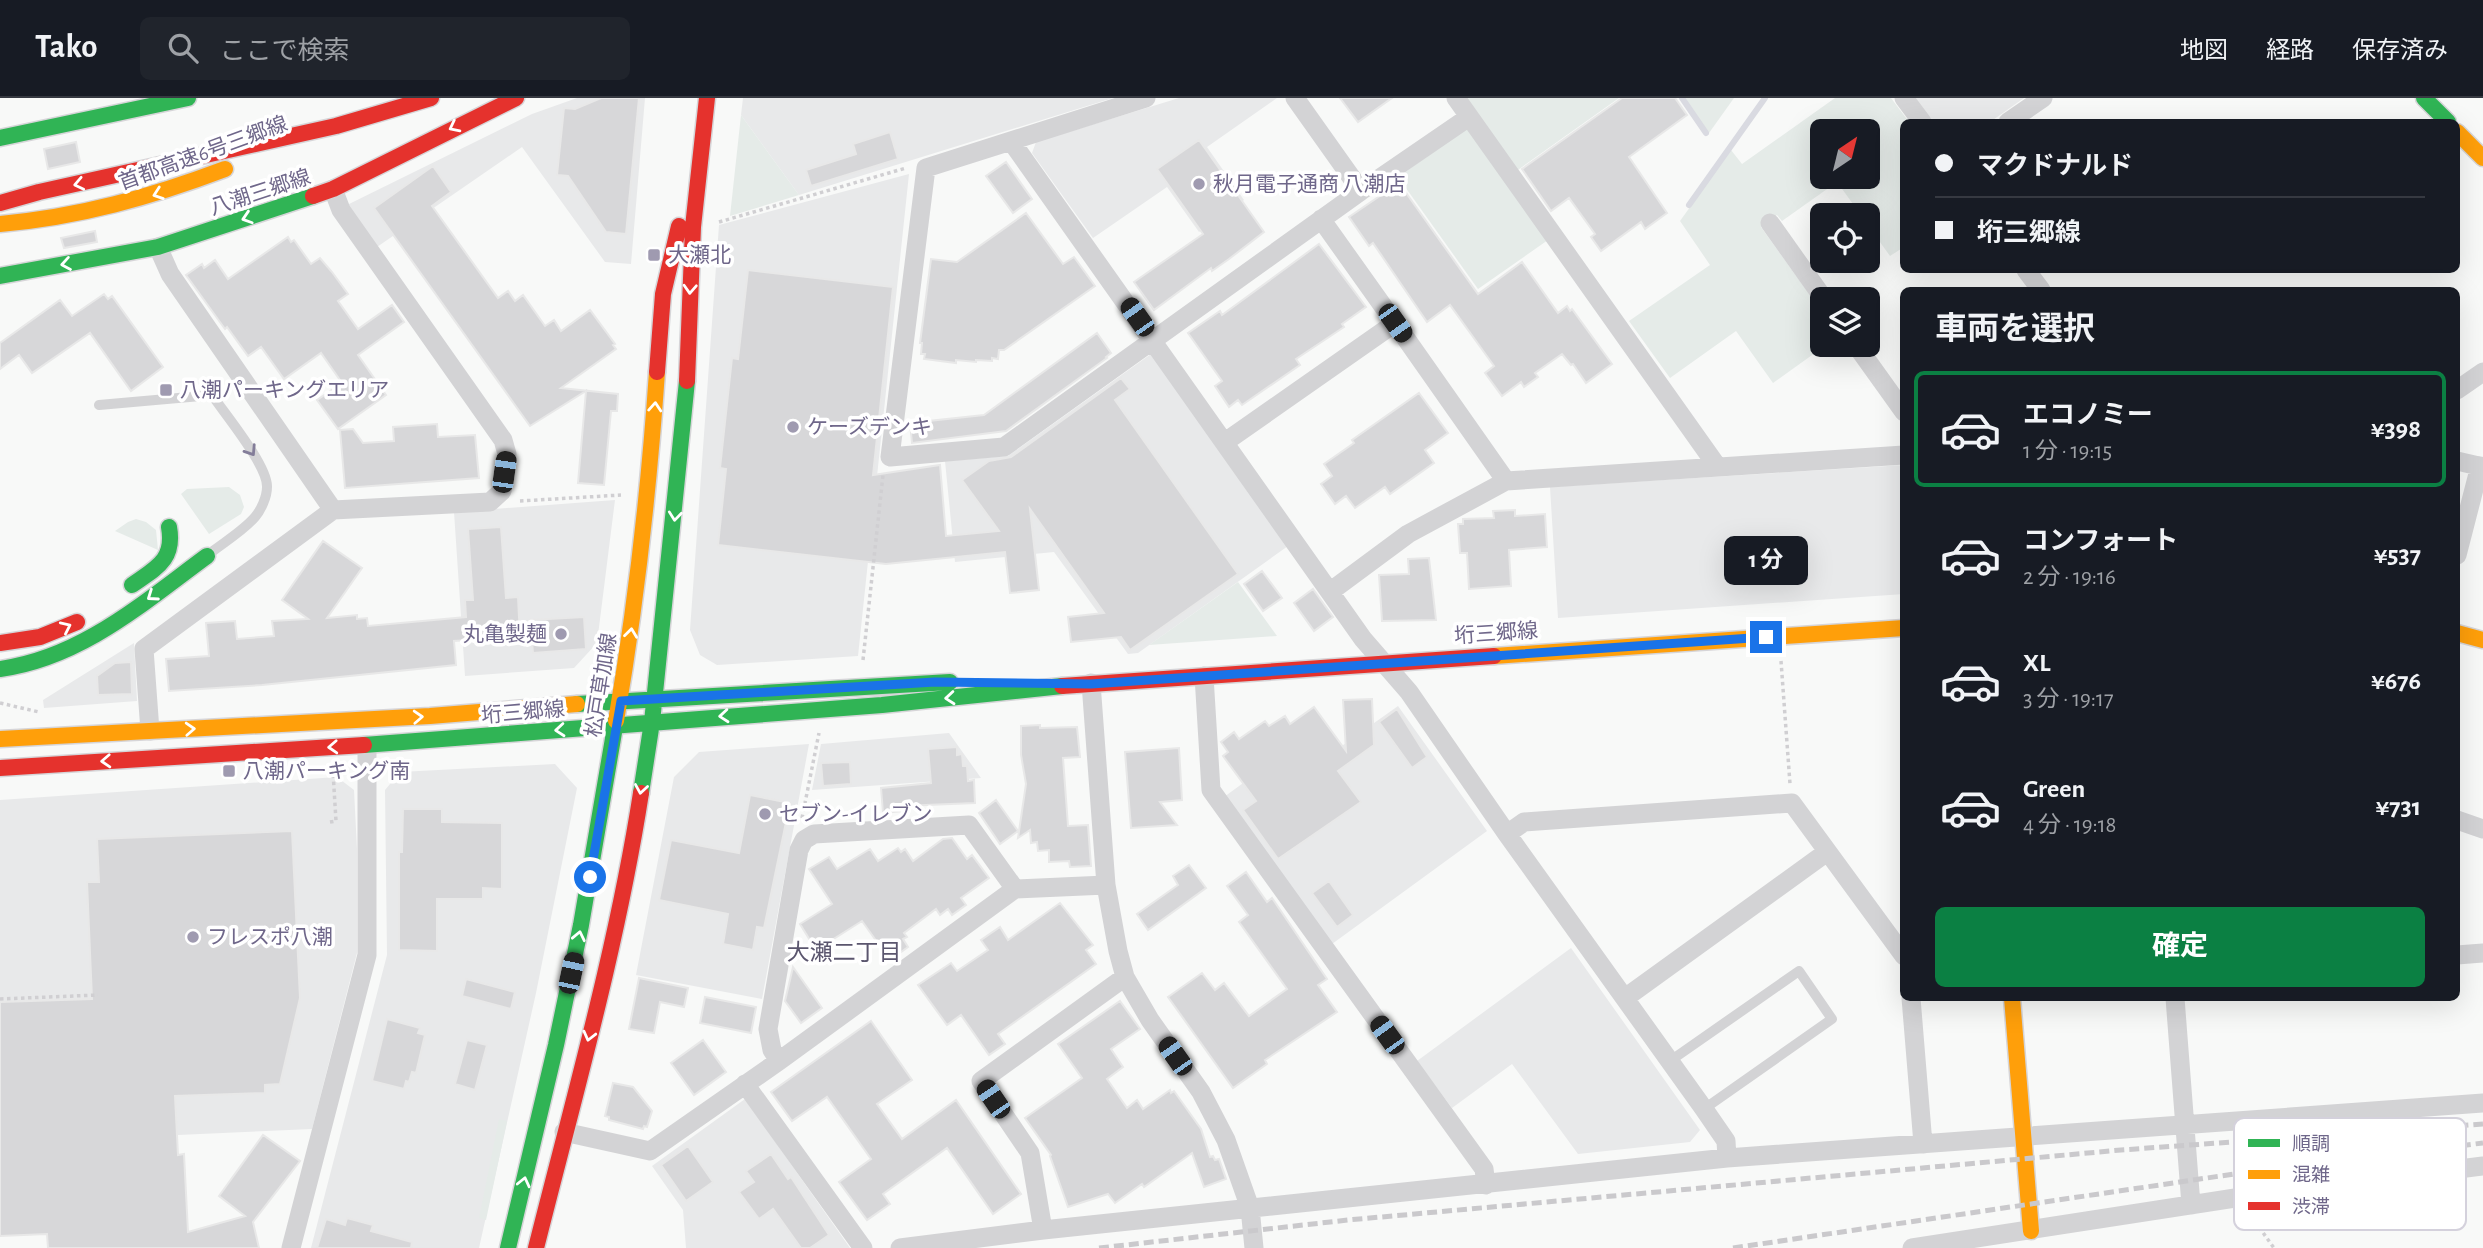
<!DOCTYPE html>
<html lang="ja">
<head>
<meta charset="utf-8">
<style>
	:root { --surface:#171b24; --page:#20242c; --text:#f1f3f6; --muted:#9ea1a6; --line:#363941; --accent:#0b8043 }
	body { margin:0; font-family:"Alegreya Sans","Noto Sans JP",sans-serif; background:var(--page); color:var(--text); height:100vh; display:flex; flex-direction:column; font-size:26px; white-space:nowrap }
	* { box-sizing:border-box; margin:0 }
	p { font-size:23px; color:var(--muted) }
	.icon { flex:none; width:38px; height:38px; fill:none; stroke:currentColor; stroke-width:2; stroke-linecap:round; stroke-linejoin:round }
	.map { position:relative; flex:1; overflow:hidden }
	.drawer { position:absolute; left:1900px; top:189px; width:560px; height:714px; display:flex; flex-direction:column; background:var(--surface); border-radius:10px; box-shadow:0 7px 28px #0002 }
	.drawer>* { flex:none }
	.top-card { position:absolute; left:1900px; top:21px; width:560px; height:154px; border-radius:10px; box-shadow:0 7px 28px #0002; display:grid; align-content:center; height:154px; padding:0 35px; background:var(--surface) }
	.needle { width:46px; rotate:35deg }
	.fabs { position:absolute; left:1810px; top:21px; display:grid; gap:14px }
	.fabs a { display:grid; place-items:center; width:70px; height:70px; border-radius:10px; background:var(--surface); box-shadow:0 7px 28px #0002; font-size:35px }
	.end { position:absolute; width:32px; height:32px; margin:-16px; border:9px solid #1a73e8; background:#fff; box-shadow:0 0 0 4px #fff }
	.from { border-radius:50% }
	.bubble { position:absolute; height:49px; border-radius:10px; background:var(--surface); box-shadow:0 7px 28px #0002; font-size:23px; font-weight:700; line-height:49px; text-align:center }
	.car { position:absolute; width:21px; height:42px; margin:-21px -10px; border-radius:9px; box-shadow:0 0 5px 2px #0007; background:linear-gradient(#222 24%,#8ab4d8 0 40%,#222 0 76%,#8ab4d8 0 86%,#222 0) }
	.top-card b { display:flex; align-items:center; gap:24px; height:66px; font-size:26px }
	.top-card b+b { border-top:2px solid var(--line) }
	.top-card i { width:18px; height:18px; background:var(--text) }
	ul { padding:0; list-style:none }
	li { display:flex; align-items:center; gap:21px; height:116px; margin:0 14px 10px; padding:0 21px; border:4px solid transparent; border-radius:10px }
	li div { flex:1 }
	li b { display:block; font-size:26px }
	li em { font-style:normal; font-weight:700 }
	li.current { border-color:var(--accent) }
	li>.icon { width:63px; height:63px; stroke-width:1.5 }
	h2 { padding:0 35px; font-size:32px; line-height:84px }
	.primary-button { display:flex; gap:14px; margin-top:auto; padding:14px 35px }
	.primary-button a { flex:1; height:80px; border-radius:10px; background:var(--accent); color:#fff; font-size:28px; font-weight:700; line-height:80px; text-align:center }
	header { display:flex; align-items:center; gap:42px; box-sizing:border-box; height:98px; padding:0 35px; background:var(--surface); border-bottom:2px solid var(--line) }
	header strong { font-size:33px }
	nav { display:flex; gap:38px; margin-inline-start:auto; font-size:24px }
	.search { width:490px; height:63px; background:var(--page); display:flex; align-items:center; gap:18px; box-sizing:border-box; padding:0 24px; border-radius:10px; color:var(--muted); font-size:26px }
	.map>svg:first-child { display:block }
</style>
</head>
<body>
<header>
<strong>Tako</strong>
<div class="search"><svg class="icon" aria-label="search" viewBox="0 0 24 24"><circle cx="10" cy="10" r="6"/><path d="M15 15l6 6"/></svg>ここで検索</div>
<nav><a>地図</a><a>経路</a><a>保存済み</a></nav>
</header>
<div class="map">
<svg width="2483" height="1150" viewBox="0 0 2483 1150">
	<rect width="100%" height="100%" fill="#f8f9f8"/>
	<path fill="#e8e9ea" d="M577,0H645L631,166L605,164L522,49L377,149L347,107L532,16Z
		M743,0H1113L799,97L741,17Z
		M1179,0H1277L1207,49L1244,102L1199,134L1167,89L1093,140L1032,55L1036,44Z
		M1914,0H2024L1990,24H1932Z
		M909,76L858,558L717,567L700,557L690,532L719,127Z
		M1151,256L1288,448L1138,555L1128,556L1054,454L955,464L945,363L1008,358Z
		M1904,367V496L1558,520L1550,389Z
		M615,402L597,545L574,570L465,578L454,414Z
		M134,545L137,603L44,610L43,602Z
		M1398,608L1487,733L1332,846L1224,699L1261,672L1277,694Z
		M949,635L981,680L812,692L821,646Z
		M809,646L762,901L636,877L674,679L699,654Z
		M555,666L577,690L536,895L479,1150H311L387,857L385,692L400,674Z
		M337,679L354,692L357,751V855L312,1031L0,1045V702Z
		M1571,850L1700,1032L1690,1044L1578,1056L1512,966L1452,1010L1417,963Z
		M745,1001L850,1150H686L683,1112L652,1068Z"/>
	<path fill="#e5ebe8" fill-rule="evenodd" d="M1463,0H1619L1515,74Z
		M1684,0H1734L1709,35Z
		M1835,0H1891L1909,24H1904V149L1890,158L1867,126V117H1861L1837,84L1782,123L1777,117L1761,129L1822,214V247H1826L1773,285L1736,233L1670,280L1629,223L1710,167L1680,123L1731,52L1742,66ZM1822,33H1867V79H1822Z
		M741,17L799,97L730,118Z
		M1468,30L1548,142L1478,191L1398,79Z
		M229,389L240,397L244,409L241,416L209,436L181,396L187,391Z
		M136,421L146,424L156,432L158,452L115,433L128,424Z
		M1238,484L1277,538L1149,547Z
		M499,1021L507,1023L486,1122L479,1120Z"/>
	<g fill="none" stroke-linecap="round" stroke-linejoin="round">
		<path stroke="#d9dae1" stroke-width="6" d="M1682,0L1706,35
			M1689,107L1765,0"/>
	</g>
	<path fill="#d7d7d9" stroke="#e8e8e8" stroke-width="2" d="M601,0H639L626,136L606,134L568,78L557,77L564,10L575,11Z
		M1340,0H1392L1358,24Z
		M1622,0H1675L1687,17L1629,59L1667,115L1645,131L1641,124L1601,153L1591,139L1595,136L1569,100L1551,113L1522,71Z
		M890,34L898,61L811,88L806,72L856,56L853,46Z
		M1199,42L1264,134L1229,161L1212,173L1211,170L1154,212L1134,184L1203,136L1157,71Z
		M76,44L80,64L48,71L44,51Z
		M1006,64L1032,101L1013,115L986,78Z
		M433,68L451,94L432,108L498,200L508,193L515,203L523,197L545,228L554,222L561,233L590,212L615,246L613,247L616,251L561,290L618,296L617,313H611L604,387L578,385L586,293L530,328L374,110Z
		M1399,85L1478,196L1522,164L1558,215L1567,208L1570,213L1572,211L1612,266L1586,285L1573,266L1571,267L1562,256L1535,275L1538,279L1524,289L1521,284L1502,298L1485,275L1494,268L1450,207L1427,224L1373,145L1369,148L1349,119Z
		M1026,115L1063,166L1074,159L1095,188L1004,252H999L998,261L992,260V263L976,262V264L956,262V265L924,261L925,256H921L922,245H920L931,161L957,164Z
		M95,133L97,144L64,150L61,140Z
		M288,139L291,144L294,142L311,166L320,160L332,174L348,196L338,203L358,231L392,207L404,224L358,257L386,297L338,331L317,302L342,285L321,255L284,281L261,249L248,258L227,229L225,231L186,177L202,166L204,170L215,162L228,181Z
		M1319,146L1366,209L1342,226L1344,229L1296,261L1300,267L1242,307L1238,302L1229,309L1215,288L1222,283L1188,235L1220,213L1222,217Z
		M748,172L893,189L873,377L940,367L946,438L999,433L962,382L989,363L1011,359L1121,280L1130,291L1115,302L1238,476L1130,552L1121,539L1071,544L1068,519L1104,515L1030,411L1039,492L1010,495L1005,454L886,466L718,447L726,371L720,370L732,260L738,261Z
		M104,196L108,201L112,198L163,269L131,293L90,235L32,275L19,257L0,271V245L60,202L72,218Z
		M1097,235L1111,255L1106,259L1107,260L1006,333L912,345L910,325L984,317Z
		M1419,295L1448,335L1425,352L1434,365L1390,396L1385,389L1355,410L1346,398L1335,406L1321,386L1332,378L1324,366L1354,345L1352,342Z
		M437,326L438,339L475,337L479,380L345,390L340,332L353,331L363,345L394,343L393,329Z
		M1515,412V418L1545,416L1547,449L1509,452L1511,488L1469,491L1467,455H1460L1458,426H1463V421L1494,420L1493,413Z
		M501,429L506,500L518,499L520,539L454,543L456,567L262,587L169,593L166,561L209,558L206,525L235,523L237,541L274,538L272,523L308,521L282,502L323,443L362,470L327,520L357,517V521L367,520L368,528L466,519L465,502H473L468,431Z
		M1429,460L1436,522L1382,523L1379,477L1409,476L1408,461Z
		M1262,473L1282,500L1263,513L1244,486Z
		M1313,491L1333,519L1314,533L1294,505Z
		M584,519L586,551L533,555L530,522Z
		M131,564L132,596L98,597L97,578L115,565Z
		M1372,601L1374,647L1338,673L1361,704L1278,761L1243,712L1256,703L1223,658L1228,654L1221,644L1234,634L1239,641L1265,623L1269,628L1285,618L1290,626L1314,609L1346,653L1343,602Z
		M1397,611L1427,659L1412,670L1379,624Z
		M1040,627V630L1077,629L1080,659L1063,660L1068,728L1088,727L1091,768L1070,769L1069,763L1049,764V752L1038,753L1037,744L1031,745L1030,732L1018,740L1026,686L1021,657V628Z
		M957,649V657L962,656L963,668H967L968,683L974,682L975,705L902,708L903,713L883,715L881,690L931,685L928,651Z
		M1179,650L1182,702L1160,704L1177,727L1131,730L1125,654Z
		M850,664L851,686L823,688L821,665Z
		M750,697L790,705L764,830L757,829L753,852L723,846L728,816L659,802L671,742L739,755Z
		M996,702L1018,733L1000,746L979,715Z
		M403,711H442V724L502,725V791L483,790V801H437V853L399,852V754H402Z
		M292,733L300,900L280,986L265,987V995L175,998L178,1057L184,1056L188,1134L245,1118L219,1098L263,1037L300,1063L253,1124L259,1150H48L47,1136L0,1138V904L92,901L87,784H99L97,741Z
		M952,740L967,761L972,757L989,780L961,800L966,807L952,817L948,811L940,817L936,811L904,835L907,839L903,841L908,849L890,862L862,823L816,852L800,826L832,806L809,771L829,759L837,771L870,751L878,763L898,750L901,754L905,751L913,763L943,741Z
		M1189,767L1206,790L1148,832L1137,816L1178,787L1173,778Z
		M1246,774L1267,804L1272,800L1327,881L1318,887L1337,914L1265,962L1267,966L1233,990L1168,899L1202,875L1215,892L1224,885L1249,918L1287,891L1239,824L1248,817L1227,788Z
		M1329,783L1353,817L1337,829L1312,795Z
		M1060,805L1093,847L1086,852L1096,866L998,936L1005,946L989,957L961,917L947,927L918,887L951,865L957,873L988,852L981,842L1000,829L1008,842Z
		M793,869L822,910L801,925L785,903Z
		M639,880L688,890L684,909L660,904L654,935L629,931Z
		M466,881L515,894L511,911L462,898Z
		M705,899L756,909L751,935L700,925Z
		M1120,903L1140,931L1111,951L1123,969L1107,981L1127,1010L1137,1002L1143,1011L1170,992L1171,995L1174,993L1201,1031L1210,1059L1213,1058L1215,1062L1219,1061L1226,1081L1204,1089L1192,1055L1144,1089L1142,1086L1115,1105L1108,1096L1068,1109L1050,1058L1051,1057L1025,1020L1082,980L1058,946Z
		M387,921L420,930L418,935L425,937L416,975L412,974L409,984L406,983L404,991L372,983Z
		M871,923L912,982L877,1006L902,1041L956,1002L1021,1096L993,1116L947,1050L883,1096L890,1106L867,1122L839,1084L871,1061L827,999L792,1023L771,994Z
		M467,942L487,947L475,992L455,986Z
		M703,942L726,974L694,997L671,965Z
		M613,985L633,989L652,1013L647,1029L644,1028L643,1031L609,1022V1019L605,1018Z
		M688,1048L713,1084L686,1103L661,1067Z
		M771,1056L788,1081L791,1079L829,1137L810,1150H801L773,1111L759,1121L739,1094L754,1084L746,1073Z
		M347,1120L373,1127L371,1133L412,1144L411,1150H317L326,1121L345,1127Z"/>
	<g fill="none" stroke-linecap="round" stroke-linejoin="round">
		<g stroke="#d6d5d8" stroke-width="19">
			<path id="fast" d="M2424,0L2448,24
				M0,40L188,0
				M0,178L158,149L313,98
				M132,487C156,470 175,462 169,429
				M0,571C81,560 143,505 207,458
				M577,606L950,584
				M364,647L882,607L1062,588
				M641,695L652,624L687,283
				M508,1150L556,947L581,827L616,623"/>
		</g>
		<g stroke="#d6d5d8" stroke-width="19">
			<path id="slow" d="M2457,34L2483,60
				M0,126C79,119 151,99 225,71
				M2457,535L2483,542
				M1494,558L1904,530
				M616,623C636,507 649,391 657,274
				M0,641L430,618L577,606
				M2012,900L2031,1133"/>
		</g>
		<g stroke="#d6d5d8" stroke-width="19">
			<path id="jam" d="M313,98L333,91L516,0
				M0,105L39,94L336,28L431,0
				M657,274L663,196L679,128
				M687,283L693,129L707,0
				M0,545L40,539L77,524
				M1062,588L1494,558
				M0,670L364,647
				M536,1150C574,999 617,849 641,695"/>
		</g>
		<path stroke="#d0cfd2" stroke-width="3.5" stroke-dasharray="3.5 3.5" stroke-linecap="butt" d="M719,124L906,70
			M520,403L621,397
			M863,562L883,377
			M1781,563L1790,686
			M0,605L39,614
			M802,720L819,635
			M330,724L336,723L333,674
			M0,901L98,897
			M2251,1118L2274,1150"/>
		<path stroke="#d3d3d5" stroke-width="10" d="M99,307L212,297C225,316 268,368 267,389C267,399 261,412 255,419C244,432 226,443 213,453
			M1670,963L1799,873L1832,921L1704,1011"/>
		<path stroke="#d3d3d5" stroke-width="19" d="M1146,0L926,70L890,359L1004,349L1361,93L1295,0
			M1456,0L1717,368
			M1904,0L1922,24
			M2008,24L2043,0
			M1011,43L1363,541L1409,594L1507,736L1704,1011L1726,1043L1727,1060
			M1361,93L1469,19
			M1770,125L1824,201
			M158,149L170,176L333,412
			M2026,172L2041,192
			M1395,225L1506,383
			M1856,247L1904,314
			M2457,292L2483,274
			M1225,344L1395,225L1321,121
			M2457,363L2483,369
			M2457,457L2480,368
			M1331,493L1408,436L1506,383L1904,357
			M1204,578L1211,692L1484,1071L1486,1087
			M1091,585L1106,787L1118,853L1125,879L1150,922L1201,994L1226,1042L1250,1110L1254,1150
			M150,633L144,551L333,412L490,404L502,393L507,356L503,342L341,112L333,91
			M2457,722L2483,731
			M1507,736L1524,724L1792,705L1904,858
			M2457,857L2483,855
			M1625,900L1827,754
			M1911,900L1923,1046
			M2175,900L2191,1107
			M779,963L772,952L768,931L799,752L804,742L814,736L969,727L1015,791
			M745,986L863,1150
			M564,1034L650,1053L779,963L1015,791L1106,787
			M1043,1132L1030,1055L981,983L1125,879
			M291,1150L367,857V647
			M900,1150L1043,1132L1727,1060L2483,1005
			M1912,1150L2261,1096L2483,1068"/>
		<use href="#fast" stroke="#30b455" stroke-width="16"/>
		<use href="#slow" stroke="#ff9f0a" stroke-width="16"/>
		<use href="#jam" stroke="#e5322d" stroke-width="16"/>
		<path stroke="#cac9cc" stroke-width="5" stroke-dasharray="10 5" stroke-linecap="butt" d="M1099,1150L1348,1122L2121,1052L2483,1026
			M1733,1150L2261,1072L2483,1045"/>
	</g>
	<defs><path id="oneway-chevron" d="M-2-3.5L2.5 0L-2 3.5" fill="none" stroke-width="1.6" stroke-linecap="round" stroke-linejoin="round" transform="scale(1.75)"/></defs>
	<g stroke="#fff">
		<use href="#oneway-chevron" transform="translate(454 29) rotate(153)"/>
		<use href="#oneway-chevron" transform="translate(79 86) rotate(168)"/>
		<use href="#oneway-chevron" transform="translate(158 96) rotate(161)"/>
		<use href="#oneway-chevron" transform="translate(247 120) rotate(162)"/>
		<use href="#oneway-chevron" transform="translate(66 166) rotate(170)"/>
		<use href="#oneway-chevron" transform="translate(690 191) rotate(93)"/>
		<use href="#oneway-chevron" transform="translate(655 309) rotate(-86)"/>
		<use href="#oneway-chevron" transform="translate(675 418) rotate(96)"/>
		<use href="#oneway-chevron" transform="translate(152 498) rotate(145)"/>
		<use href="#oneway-chevron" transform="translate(66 529) rotate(-25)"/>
		<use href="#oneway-chevron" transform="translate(631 535) rotate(-83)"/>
		<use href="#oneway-chevron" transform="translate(950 600) rotate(175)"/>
		<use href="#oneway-chevron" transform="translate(724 618) rotate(175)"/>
		<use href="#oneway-chevron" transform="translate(418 619) rotate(-3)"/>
		<use href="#oneway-chevron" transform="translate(190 631) rotate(-3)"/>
		<use href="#oneway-chevron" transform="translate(560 632) rotate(175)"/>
		<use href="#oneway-chevron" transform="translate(333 649) rotate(177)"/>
		<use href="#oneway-chevron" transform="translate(106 663) rotate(177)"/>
		<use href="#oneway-chevron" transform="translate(641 691) rotate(99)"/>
		<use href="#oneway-chevron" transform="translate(579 838) rotate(-78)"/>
		<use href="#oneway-chevron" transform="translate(589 938) rotate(104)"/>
		<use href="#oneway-chevron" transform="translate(524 1084) rotate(-77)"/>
	</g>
	<use stroke="#837d99" href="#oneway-chevron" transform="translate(251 353) rotate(57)"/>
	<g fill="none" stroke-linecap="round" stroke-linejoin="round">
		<path stroke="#1a73e8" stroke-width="9" d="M590,779L621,603L935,584L1091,586L1766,539"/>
	</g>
	<g fill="#9f9ab0" stroke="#fff" stroke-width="2.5">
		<circle cx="1199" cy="86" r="7"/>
		<rect x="647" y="150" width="14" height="14" rx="3.5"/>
		<rect x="159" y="285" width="14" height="14" rx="3.5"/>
		<circle cx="793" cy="329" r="7"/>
		<circle cx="561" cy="536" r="7"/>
		<rect x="222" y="666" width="14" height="14" rx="3.5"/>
		<circle cx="765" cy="716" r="7"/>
		<circle cx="193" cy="839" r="7"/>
	</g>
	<g text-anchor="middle" stroke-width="7" stroke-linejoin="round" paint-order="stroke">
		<g font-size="21" fill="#6f678a" stroke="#fff">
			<text transform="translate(203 55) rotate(-20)" y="7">首都高速6号三郷線</text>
			<text transform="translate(260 94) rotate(-18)" y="7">八潮三郷線</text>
			<text transform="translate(1496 535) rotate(-4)" y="7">垳三郷線</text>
			<text transform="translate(601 587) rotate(-81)" y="7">松戸草加線</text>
			<text transform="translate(523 614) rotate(-5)" y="7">垳三郷線</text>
		</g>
		<g font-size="21" fill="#6f678a" stroke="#fff" text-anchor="start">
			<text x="1213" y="93">秋月電子通商 八潮店</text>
			<text x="668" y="164">大瀬北</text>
			<text x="180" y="299">八潮パーキングエリア</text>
			<text x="807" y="336">ケーズデンキ</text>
			<text x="547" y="543" text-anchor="end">丸亀製麺</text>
			<text x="243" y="680">八潮パーキング南</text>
			<text x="779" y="723">セブン-イレブン</text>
			<text x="207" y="846">フレスポ八潮</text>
		</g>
		<g font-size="23" fill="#5b566e" stroke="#fff">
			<text x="844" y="862">大瀬二丁目</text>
		</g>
	</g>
	<rect x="2234" y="1020" width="232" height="112" rx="10" fill="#fff" stroke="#d4d1dc" stroke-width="2"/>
	<rect x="2248" y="1041" width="32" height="8" fill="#30b455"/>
	<rect x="2248" y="1072" width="32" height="9" fill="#ff9f0a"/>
	<rect x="2248" y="1104" width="32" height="8" fill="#e5322d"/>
	<g font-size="19" fill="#6f678a">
		<text x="2292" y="1052">順調</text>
		<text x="2292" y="1083">混雑</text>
		<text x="2292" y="1115">渋滞</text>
	</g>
</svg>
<div class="fabs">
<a><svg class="needle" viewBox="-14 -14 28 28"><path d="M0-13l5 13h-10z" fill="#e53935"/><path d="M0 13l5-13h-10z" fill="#9ea1a6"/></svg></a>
<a><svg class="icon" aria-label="locate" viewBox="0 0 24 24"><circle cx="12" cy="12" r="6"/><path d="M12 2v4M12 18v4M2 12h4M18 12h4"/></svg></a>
<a><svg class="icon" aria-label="layers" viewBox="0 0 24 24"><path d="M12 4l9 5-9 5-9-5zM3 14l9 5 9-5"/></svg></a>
</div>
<i class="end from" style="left:590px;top:779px"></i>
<i class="end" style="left:1766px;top:539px"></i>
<div class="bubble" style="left:1724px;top:438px;width:84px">1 分</div>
<i class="car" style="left:1137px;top:219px;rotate:325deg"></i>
<i class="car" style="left:1395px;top:225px;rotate:145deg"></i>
<i class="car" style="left:504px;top:374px;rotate:8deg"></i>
<i class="car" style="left:571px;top:875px;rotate:12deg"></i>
<i class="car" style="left:1387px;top:937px;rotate:324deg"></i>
<i class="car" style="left:1175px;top:958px;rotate:325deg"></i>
<i class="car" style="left:993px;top:1001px;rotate:326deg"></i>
<div class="top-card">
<b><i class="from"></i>マクドナルド</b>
<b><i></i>垳三郷線</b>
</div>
<section class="drawer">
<h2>車両を選択</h2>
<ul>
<li class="current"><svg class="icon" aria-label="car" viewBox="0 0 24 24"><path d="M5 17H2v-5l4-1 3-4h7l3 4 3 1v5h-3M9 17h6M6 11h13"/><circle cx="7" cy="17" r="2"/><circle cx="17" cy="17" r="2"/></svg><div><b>エコノミー</b><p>1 分 · 19:15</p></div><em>¥398</em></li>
<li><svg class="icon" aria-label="car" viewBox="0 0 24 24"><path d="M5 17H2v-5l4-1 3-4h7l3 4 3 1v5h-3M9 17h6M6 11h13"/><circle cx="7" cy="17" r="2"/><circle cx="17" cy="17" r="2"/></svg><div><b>コンフォート</b><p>2 分 · 19:16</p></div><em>¥537</em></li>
<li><svg class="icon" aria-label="car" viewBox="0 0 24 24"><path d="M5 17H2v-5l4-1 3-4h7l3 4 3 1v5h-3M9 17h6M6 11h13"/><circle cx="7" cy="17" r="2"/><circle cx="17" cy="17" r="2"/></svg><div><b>XL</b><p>3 分 · 19:17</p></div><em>¥676</em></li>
<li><svg class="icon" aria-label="car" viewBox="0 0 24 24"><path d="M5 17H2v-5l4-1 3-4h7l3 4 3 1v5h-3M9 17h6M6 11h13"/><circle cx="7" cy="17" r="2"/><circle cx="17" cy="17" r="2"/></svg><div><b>Green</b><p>4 分 · 19:18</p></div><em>¥731</em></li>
</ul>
<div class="primary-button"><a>確定</a></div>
</section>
</div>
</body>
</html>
